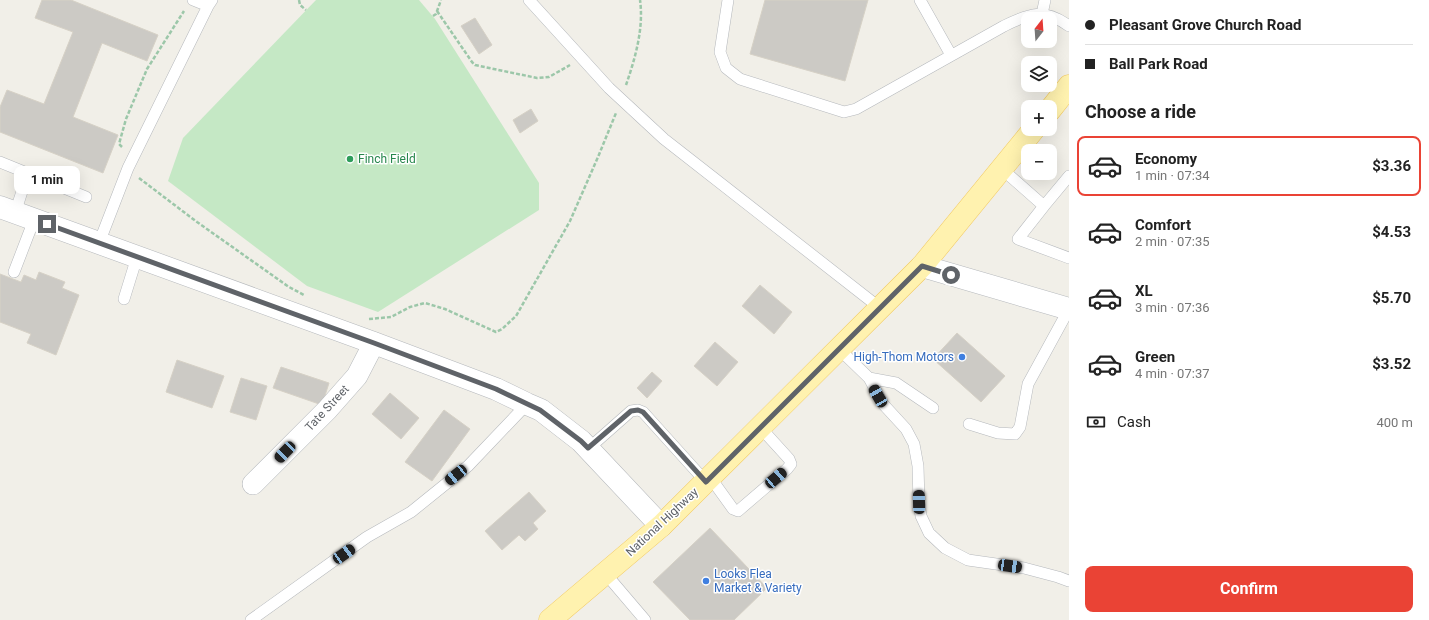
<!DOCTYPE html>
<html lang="en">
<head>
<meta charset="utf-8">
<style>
	:root { --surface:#fff; --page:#f6f6f6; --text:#222; --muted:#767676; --line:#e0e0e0; --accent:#ea4335 }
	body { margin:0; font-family:Roboto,sans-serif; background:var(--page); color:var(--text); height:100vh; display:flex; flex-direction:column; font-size:15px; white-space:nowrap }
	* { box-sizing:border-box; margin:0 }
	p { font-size:13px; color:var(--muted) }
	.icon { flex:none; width:22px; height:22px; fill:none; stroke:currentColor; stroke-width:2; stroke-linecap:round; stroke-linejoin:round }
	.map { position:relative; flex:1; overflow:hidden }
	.drawer { display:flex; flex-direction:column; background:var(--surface); width:360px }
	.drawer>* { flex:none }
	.top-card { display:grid; align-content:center; height:88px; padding:0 16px; background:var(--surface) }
	.needle { width:26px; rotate:17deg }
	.buttons { position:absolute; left:1021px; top:12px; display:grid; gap:8px }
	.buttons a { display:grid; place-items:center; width:36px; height:36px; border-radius:8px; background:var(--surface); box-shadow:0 4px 16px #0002; font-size:20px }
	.end { position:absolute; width:18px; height:18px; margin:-9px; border:5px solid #5f6368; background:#fff; box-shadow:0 0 0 2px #fff }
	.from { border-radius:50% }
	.bubble { position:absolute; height:28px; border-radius:8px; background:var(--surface); box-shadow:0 4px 16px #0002; font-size:13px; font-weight:700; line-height:28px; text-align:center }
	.car { position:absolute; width:12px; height:24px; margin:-12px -6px; border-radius:5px; box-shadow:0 0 3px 1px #0007; background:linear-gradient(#222 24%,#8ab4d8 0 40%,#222 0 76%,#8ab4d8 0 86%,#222 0) }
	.top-card b { display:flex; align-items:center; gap:14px; height:38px; font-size:15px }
	.top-card b+b { border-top:1px solid var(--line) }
	.top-card i { width:10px; height:10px; background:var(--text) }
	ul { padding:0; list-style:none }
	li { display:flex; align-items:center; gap:12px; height:60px; margin:0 8px 6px; padding:0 8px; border:2px solid transparent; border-radius:8px }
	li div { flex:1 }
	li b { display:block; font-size:15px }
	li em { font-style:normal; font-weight:700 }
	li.active { border-color:var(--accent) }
	li>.icon { width:36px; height:36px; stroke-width:1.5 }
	h2 { padding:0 16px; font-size:18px; line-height:48px }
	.pay { display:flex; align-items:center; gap:10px; height:44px; padding:0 16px; font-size:15px }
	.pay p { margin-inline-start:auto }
	.button { display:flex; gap:8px; margin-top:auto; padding:8px 16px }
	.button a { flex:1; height:46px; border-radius:8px; background:var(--accent); color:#fff; font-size:16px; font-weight:700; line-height:46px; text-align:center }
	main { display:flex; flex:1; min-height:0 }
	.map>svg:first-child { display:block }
</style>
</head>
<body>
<main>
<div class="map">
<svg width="1069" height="620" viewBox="0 0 1069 620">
	<rect width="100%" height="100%" fill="#f1efe8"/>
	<path fill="#c5e8c5" d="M316,0H419L435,19L539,183V210L378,312L307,286L168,181L183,138Z"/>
	<path fill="#cccac5" stroke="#d6d1c6" d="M42,0H71L158,35L147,61L102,43L73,117L118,135L103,173L0,132V107L7,90L44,104L73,32L35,18Z
		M765,0H868L845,81L750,54Z
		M475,18L492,45L479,54L461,26Z
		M531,109L538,121L520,133L513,120Z
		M39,272L65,282L62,288L79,295L56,355L27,343L31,334L0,322V274L21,282L24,275L36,280Z
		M760,285L792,312L774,334L742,306Z
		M957,333L1005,376L981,402L933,359Z
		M715,342L738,362L717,386L694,366Z
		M177,360L224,376L212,408L166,392Z
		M281,367L329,383L322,405L273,388Z
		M652,372L662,381L647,398L637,388Z
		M241,378L267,386L256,420L230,412Z
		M390,393L419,418L401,439L372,414Z
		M444,410L470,429L432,481L405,462Z
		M529,492L546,511L533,523L538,529L525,541L519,535L502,550L485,531Z
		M710,528L767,588L734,620H690L653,582Z"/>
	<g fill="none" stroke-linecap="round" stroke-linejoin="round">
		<g stroke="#b5b8bc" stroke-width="12">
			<path id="service" d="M193,0L208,6
				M529,0L609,88L664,139L880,308
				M728,0L720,52L726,68L740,79L844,112L856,109L1004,26C1030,13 1044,8 1069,26
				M920,0L951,55
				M1042,14L1045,0
				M0,162L86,197
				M1002,169L1044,206L1018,239L1069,258
				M1044,206L1069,176
				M15,213L28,173
				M99,243L128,168L208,6L212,0
				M14,272L34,220
				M124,299L137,257
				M839,349L869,378L883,404L906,429L914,444L918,466L919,502L921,516L929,533L945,548L968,560L1024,568L1058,577L1069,581
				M869,378L896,383L933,408
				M969,424L998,433L1015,434L1020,427L1028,384L1069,309
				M588,449L631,411L638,410L643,412L706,482
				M710,477L733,509L738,511L787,469L791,464L789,459L760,427
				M605,573L645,620
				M251,620L367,537L411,512L468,466L527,404"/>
		</g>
		<g stroke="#b5b8bc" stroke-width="22">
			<path id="minor" d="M253,484L327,410L357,376L374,343"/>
		</g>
		<g stroke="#b5b8bc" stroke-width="23">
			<path id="tertiary" d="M0,207L374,343L496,389L527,404L541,410L581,441L661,526
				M922,266L1069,309"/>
		</g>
		<g stroke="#f2c960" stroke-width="23">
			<path id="primary" d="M1050,110L1069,86
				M550,620L661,526L922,266L1034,129"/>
		</g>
		<path stroke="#9cc7a9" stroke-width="2.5" stroke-dasharray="4 2" stroke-linecap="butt" d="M299,0L300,5L306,10
			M437,11L472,62L475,65L537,78L549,77L570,65
			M433,16L436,14L441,0
			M626,85C635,59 644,28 640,0
			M122,147L119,144L126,119L147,69L184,11
			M139,178L197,222L289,287L304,295
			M369,319L391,317L410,307L425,303L445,309L496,332L502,329L516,316L570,221L598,157L616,113"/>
		<use href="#service" stroke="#fff" stroke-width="11"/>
		<use href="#minor" stroke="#fff" stroke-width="21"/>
		<use href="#tertiary" stroke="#fff" stroke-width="22"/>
		<use href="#primary" stroke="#fff2af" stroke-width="22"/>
	</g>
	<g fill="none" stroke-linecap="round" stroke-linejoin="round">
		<path stroke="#5f6368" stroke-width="5" d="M47,224L374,343L496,389L540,410L581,441L588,448L631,411L638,410L643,412L706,482L922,266L951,275"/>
	</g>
	<circle fill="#2e9e5b" stroke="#fff" stroke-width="1.5" cx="350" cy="159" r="4"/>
	<g fill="#3f7fe0" stroke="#fff" stroke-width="1.5">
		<circle cx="962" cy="357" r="4"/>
		<circle cx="706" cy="581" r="4"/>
	</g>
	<g text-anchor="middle" stroke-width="3" stroke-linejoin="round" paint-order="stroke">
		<g font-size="12" fill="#27864d" stroke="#fff" text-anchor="start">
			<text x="358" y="163">Finch Field</text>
		</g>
		<g font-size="12" fill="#366cbe" stroke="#fff" text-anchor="end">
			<text x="954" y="361">High-Thom Motors</text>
			<text x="714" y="578" text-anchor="start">Looks Flea<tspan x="714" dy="14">Market &amp; Variety</tspan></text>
		</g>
		<g font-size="12" fill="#5f6368" stroke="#fff">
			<text transform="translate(327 408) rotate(-47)" y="4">Tate Street</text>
			<text transform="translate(662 522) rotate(-43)" y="4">National Highway</text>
		</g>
	</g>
</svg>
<div class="buttons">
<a><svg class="needle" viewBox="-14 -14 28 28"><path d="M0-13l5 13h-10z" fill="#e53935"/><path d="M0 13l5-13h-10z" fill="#767676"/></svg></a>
<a><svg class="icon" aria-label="layers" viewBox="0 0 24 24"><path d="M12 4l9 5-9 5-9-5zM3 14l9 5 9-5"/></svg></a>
<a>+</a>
<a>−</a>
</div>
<i class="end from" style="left:951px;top:275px"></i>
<i class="end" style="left:47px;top:224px"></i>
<div class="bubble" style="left:14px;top:166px;width:66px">1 min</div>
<i class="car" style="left:878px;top:396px;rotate:330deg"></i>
<i class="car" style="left:285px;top:452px;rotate:224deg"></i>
<i class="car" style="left:456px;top:475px;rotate:231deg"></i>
<i class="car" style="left:776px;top:478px;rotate:49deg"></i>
<i class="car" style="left:919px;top:502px;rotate:359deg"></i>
<i class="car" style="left:344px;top:554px;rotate:55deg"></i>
<i class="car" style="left:1010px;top:566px;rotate:98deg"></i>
</div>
<section class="drawer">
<div class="top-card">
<b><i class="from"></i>Pleasant Grove Church Road</b>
<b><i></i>Ball Park Road</b>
</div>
<h2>Choose a ride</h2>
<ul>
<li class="active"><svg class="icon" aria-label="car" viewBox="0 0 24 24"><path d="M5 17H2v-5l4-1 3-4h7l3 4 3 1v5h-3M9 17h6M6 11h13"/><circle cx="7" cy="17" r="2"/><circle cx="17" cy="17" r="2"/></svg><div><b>Economy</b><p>1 min · 07:34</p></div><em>$3.36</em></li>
<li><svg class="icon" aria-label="car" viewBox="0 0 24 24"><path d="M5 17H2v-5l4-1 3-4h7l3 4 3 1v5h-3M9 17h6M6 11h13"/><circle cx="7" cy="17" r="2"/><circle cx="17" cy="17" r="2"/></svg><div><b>Comfort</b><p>2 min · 07:35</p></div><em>$4.53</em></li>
<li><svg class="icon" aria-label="car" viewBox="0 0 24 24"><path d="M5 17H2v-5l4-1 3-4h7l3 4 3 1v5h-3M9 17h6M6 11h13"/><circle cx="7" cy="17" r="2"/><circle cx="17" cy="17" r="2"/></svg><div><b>XL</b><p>3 min · 07:36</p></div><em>$5.70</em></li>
<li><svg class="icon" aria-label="car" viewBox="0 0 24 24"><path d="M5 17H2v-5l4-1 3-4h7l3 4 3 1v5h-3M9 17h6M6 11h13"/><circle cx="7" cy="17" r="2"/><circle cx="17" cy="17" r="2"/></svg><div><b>Green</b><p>4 min · 07:37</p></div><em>$3.52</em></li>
</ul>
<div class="pay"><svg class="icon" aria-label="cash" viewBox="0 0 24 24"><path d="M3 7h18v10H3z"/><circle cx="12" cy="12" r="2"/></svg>Cash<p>400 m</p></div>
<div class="button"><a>Confirm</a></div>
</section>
</main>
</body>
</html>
